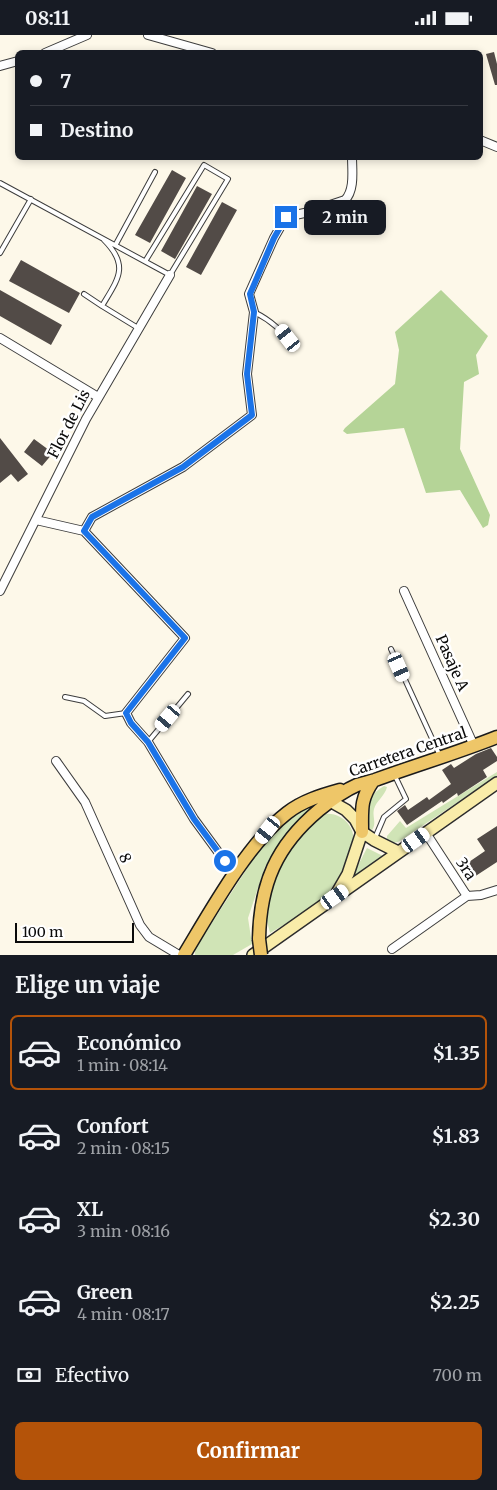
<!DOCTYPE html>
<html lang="es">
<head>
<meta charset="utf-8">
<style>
	:root { --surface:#171b24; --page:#20242c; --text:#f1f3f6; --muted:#9ea1a6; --line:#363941; --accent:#b45309 }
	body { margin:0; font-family:Merriweather,serif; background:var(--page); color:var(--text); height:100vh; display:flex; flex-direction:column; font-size:19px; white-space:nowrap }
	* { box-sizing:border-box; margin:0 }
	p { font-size:16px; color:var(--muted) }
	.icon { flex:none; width:28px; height:28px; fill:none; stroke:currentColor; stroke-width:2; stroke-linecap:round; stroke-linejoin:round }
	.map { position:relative; height:920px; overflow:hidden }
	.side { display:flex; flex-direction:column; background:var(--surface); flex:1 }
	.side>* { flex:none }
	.banner { position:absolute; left:15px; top:15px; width:468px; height:110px; border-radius:8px; box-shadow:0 2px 8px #0003; display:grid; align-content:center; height:110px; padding:0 15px; background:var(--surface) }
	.scale { position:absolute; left:15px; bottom:12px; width:119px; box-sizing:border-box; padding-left:5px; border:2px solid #0a0a0a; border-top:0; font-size:14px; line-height:18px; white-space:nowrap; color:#0a0a0a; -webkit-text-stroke:4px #fff; paint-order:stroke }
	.end { position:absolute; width:22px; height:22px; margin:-11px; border:6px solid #1a73e8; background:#fff; box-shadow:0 0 0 2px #fff }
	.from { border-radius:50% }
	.bubble { position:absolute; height:35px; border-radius:8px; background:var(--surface); box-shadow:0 2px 8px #0003; font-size:16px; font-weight:700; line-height:35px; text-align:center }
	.car { position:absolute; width:15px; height:30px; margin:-15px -8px; border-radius:6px; box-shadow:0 0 4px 1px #0007; background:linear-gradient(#fff 24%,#345 0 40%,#fff 0 76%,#345 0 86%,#fff 0) }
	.banner b { display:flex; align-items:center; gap:18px; height:48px; font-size:19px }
	.banner b+b { border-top:1px solid var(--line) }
	.banner i { width:12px; height:12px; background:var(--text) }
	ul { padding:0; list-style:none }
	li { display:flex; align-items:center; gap:15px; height:75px; margin:0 10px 8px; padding:0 5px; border:2px solid transparent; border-radius:8px }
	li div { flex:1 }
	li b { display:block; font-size:19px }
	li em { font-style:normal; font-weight:700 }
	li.selected { border-color:var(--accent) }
	li>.icon { width:45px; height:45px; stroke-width:1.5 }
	h2 { padding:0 15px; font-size:22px; line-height:60px }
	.pay { display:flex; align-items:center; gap:12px; height:55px; padding:0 15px; font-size:19px }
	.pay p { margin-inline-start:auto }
	.cta { display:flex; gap:10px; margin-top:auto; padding:10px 15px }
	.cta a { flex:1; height:58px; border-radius:8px; background:var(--accent); color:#fff; font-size:20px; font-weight:700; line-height:58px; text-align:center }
	.status { display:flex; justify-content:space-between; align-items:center; height:35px; padding:0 25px; background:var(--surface); direction:ltr }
	.status svg { height:14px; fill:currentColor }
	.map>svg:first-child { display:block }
</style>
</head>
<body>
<div class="status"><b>08:11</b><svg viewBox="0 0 49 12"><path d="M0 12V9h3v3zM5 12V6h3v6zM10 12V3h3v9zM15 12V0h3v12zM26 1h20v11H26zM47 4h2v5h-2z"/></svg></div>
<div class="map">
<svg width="497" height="920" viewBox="0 0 497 920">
	<rect width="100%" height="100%" fill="#fdf8e9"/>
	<path fill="#d0e4b6" d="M497,737V741L398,807L391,808L387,805V801L400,786L406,793Z
		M384,751L387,752C385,761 376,766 374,774C372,782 377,788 372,795L370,794C366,775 366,761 384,751Z
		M313,767L321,769L291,795L280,808L265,832L248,883L252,909L233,920H195V914L266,804L283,788Z
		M325,779C335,778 343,782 349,790C356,800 353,808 349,819C334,864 310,875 270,898L265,878L273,843L284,821L303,798Z
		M367,813L385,822L351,844Z"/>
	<path fill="#b5d497" d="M441,255L488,301L476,320L479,339L464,347L460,414L490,480L488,490L483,493L460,455L426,458L404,393L347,399L343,396L345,393L395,349L399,315L395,297Z"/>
	<path fill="#524b47" d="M494,17L497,29V50H495L486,19Z
		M172,135L186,143L150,208L135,200Z
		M197,151L212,159L175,224L161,216Z
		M222,167L237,175L201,240L186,232Z
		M21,225L80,258L69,278L9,246Z
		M0,255L62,290L51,310L0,281Z
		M0,403L28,439L18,447L11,439L0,448Z
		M34,404L53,418L42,431L24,417Z
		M491,713L497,722V726L483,735L487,742L458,761L457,758L443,768L442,766L407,790L397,776L405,770L408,775L427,762L429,765L451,749L442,735L451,729L454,733L476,719Z
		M497,791V827L474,842L466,829L485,816L477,804Z"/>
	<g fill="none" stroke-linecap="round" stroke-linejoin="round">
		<g stroke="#3d3d3d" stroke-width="6">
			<path id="service" d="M0,148L170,240L228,144L204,130L146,225
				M104,205C130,231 118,244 102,271L138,293
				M116,209L155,137
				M0,218L31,164
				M84,259L102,271
				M254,277C272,286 282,296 295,312
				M391,614L440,721
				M65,662L84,666L105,681L126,678
				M148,707L188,659
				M375,803L384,782L406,764L395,741"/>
		</g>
		<g stroke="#3d3d3d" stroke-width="10">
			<path id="minor" d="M148,0L212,18
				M45,18L87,0
				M0,31L18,26
				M480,105L497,112
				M0,303L98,362
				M36,485L84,496L185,603L126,678L131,688L148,707L194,784L235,840
				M84,496L92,482L183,432L252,380L247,339L254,277L249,259L274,203L286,182L309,177L345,165C355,155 352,135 352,122
				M0,556L86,384L170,240
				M404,556L474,711
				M56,726L85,767L140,890L149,902L179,920
				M426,798L467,861L481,860L497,855
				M392,914L467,861"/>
		</g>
		<g stroke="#2c2c2c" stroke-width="14">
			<path id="secondary" d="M330,766L346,775L355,784L362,797L374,805L398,817
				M337,858L348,839L362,797
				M253,920L497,748"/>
		</g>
		<g stroke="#1b1b1b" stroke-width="15">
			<path id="primary" d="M362,797C362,774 360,765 373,746
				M259,904C260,849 276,811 319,775C330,766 343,756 357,750C363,748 369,747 375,745C416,730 457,718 497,702
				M184,920C210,877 248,808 287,778C302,766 322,760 340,755"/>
		</g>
		<use href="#service" stroke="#fff" stroke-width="4"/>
		<use href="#minor" stroke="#fff" stroke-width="8"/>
		<use href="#secondary" stroke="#f9eca9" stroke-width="11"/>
		<use href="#primary" stroke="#eec668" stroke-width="12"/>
		<g stroke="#1b1b1b" stroke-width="15" stroke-linecap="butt">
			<path id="primary-bridge" d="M259,904L261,920"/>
		</g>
		<use href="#primary-bridge" stroke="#eec668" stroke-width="12"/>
	</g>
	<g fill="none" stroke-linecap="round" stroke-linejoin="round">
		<path stroke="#1a73e8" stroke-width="6" d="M225,826L194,784L148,707L131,688L126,678L185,603L84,496L92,482L183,432L252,380L247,339L254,277L250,259L274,203L286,182"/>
	</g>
	<g text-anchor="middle" stroke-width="5" stroke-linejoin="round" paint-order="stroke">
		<g font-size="15" fill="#0a0a0a" stroke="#fff">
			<text transform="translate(69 389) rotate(-63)" y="5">Flor de Lis</text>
			<text transform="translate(452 628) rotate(66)" y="5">Pasaje A</text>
			<text transform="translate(408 717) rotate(-19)" y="5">Carretera Central</text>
			<text transform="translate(125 823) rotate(66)" y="5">8</text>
			<text transform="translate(466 834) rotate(57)" y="5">3ra</text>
		</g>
	</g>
</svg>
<div class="scale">100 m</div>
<i class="end from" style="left:225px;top:826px"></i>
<i class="end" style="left:286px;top:182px"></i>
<div class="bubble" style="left:304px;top:165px;width:82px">2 min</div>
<i class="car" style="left:288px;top:303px;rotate:322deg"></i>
<i class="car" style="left:399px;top:632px;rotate:156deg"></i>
<i class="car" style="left:168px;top:683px;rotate:220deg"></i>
<i class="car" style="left:268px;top:795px;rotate:218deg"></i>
<i class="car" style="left:416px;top:805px;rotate:55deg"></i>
<i class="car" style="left:335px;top:862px;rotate:55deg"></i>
<div class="banner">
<b><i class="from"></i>7</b>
<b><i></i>Destino</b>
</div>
</div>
<section class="side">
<h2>Elige un viaje</h2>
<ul>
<li class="selected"><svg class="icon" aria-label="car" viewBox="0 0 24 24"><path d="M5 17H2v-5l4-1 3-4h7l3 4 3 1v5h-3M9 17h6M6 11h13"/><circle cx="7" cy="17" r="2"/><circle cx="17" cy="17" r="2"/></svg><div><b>Económico</b><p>1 min · 08:14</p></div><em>$1.35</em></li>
<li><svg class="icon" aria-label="car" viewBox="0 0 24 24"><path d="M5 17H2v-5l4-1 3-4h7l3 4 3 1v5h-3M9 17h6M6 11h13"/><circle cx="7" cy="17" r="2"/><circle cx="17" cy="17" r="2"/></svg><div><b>Confort</b><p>2 min · 08:15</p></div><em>$1.83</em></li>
<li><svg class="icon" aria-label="car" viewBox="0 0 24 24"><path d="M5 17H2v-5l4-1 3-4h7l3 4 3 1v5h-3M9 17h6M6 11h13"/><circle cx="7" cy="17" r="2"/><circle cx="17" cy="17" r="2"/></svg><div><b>XL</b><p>3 min · 08:16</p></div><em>$2.30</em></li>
<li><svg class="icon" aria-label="car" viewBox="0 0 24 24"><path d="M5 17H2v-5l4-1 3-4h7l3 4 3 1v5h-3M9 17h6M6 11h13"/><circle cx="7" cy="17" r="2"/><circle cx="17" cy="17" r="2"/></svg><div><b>Green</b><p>4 min · 08:17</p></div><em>$2.25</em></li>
</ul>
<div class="pay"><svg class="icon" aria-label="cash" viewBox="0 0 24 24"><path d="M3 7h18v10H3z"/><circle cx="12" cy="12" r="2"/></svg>Efectivo<p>700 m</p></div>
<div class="cta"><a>Confirmar</a></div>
</section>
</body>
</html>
